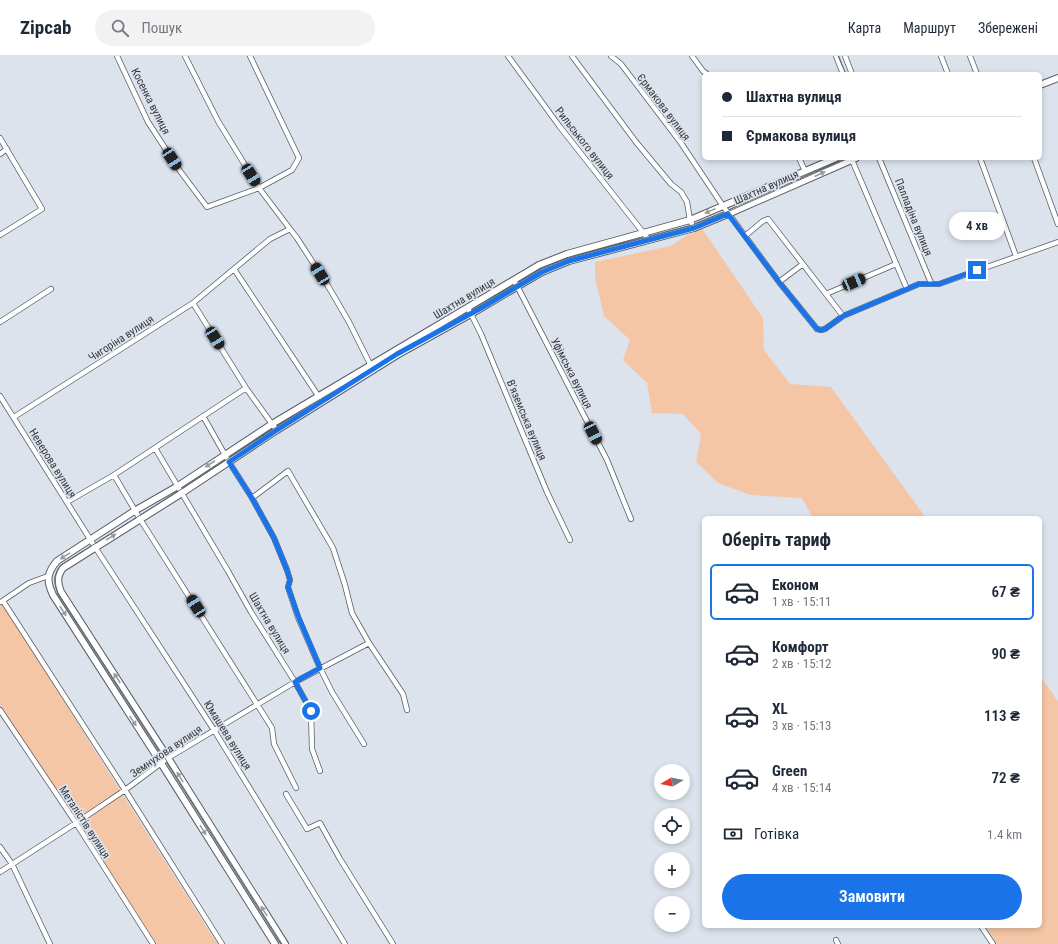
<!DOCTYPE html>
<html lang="uk">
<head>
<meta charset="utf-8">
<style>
	:root { --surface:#fff; --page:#f2f2f3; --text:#1f2937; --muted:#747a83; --line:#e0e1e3; --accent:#1a73e8 }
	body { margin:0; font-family:"Roboto Condensed",sans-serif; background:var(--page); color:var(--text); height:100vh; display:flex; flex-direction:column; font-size:15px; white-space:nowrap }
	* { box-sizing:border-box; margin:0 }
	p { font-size:13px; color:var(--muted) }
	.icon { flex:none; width:22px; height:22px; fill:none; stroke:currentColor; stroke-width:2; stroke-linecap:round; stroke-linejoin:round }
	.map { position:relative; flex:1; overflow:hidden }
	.side { position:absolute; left:702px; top:460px; width:340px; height:412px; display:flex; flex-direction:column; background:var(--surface); border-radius:6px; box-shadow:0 2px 6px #0003 }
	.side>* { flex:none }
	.top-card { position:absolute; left:702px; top:16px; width:340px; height:88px; border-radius:6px; box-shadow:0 2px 6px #0003; display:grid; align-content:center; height:88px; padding:0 20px; background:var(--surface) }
	.needle { width:26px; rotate:260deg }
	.controls { position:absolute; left:654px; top:708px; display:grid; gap:8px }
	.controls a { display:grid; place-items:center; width:36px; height:36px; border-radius:50%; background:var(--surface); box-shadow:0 2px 6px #0003; font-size:20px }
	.end { position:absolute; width:18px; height:18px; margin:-9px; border:5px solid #1a73e8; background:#fff; box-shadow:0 0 0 2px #fff }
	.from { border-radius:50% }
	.bubble { position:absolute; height:28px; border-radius:14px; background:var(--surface); box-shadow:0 2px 6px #0003; font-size:13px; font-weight:600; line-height:28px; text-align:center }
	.car { position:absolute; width:12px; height:24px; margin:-12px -6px; border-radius:5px; box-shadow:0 0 3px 1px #0007; background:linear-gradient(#222 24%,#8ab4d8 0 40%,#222 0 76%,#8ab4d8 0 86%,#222 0) }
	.top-card b { display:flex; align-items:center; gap:14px; height:38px; font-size:15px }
	.top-card b+b { border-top:1px solid var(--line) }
	.top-card i { width:10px; height:10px; background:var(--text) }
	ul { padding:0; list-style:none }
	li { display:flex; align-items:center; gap:12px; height:56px; margin:0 8px 6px; padding:0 12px; border:2px solid transparent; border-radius:6px }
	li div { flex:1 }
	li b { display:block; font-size:15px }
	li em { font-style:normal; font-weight:600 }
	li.on { border-color:var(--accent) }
	li>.icon { width:36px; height:36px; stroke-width:1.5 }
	h2 { padding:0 20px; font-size:18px; line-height:48px }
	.pay { display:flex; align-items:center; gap:10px; height:44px; padding:0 20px; font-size:15px }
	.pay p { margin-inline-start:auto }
	.button { display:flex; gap:8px; margin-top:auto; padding:8px 20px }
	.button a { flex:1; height:46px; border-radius:24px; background:var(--accent); color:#fff; font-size:16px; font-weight:600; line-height:46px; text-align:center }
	header { display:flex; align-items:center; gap:24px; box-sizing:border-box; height:56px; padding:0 20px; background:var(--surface); border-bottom:1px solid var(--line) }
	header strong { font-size:19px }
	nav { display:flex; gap:22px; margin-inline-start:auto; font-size:14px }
	.search { width:280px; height:36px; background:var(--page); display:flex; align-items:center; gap:10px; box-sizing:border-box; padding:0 14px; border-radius:22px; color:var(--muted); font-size:15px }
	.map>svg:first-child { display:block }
</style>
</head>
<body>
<header>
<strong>Zipcab</strong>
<div class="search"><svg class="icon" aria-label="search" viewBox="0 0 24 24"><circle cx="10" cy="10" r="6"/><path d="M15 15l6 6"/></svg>Пошук</div>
<nav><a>Карта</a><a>Маршрут</a><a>Збережені</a></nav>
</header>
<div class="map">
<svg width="1058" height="888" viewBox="0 0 1058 888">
	<rect width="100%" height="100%" fill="#dce3ed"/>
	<path fill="#f5c6a5" d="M701,171L763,262L764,294L790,328L831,331L926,462H813L802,442L751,439L718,427L696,406L701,378L683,358L652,357L647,327L623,304L630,284L604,260L595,222V206L670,190Z
		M3,549L211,878L218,888H157L0,649V550Z
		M1040,620L1058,645V888H997L986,870H1040Z"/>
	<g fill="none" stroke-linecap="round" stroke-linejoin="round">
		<g stroke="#575d65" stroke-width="6">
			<path id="street" d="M117,0L148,66L180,115L207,151L259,132L292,114L299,102L250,0
				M185,0L218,65L259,132L290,173L297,182L328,230L349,266L371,310
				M508,0L560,71L649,184
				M572,0L636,86L671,128L681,136L687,146L690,164L694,172
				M611,0L621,8L681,87L723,150L745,180L779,226L817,273L821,274L825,273L843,260L919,228H939L1058,186
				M692,0L703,15L707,18
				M836,0L843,18
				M845,0L852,18
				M941,0L948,18
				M970,0L977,18
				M0,82L42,153L0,179
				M0,98L7,93
				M799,102L805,115
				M879,102L931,227
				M980,102L1016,200
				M1034,102L1058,168
				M852,104L907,233
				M745,180L763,165L768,163L843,260
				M234,213L319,341
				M514,224L607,404L631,463
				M779,226L803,208
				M826,238L896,208
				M193,247L246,332L272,368L277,374
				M468,252L481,278L547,436L570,484
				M0,266L51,233
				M0,340L95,491L214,674L345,888
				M203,360L229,406L252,442L274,482L287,514L290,524L288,531L298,561L320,612L332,636L364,688
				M14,361L193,247L270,183L290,173
				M155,392L228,515L251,556L295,626L311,655L312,693L320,715
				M114,419L140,463L272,672L274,688L296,732
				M252,442L288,415L333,492L345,529L352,557L369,587L403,638L407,654
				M67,446L114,419L246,332
				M3,545L125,734L222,888
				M1,546L29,527L48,520
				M0,654L76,767L153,888
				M286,738L307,773L320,767L340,803L393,888
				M0,791L12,808L50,888
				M0,816L76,767L125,734L168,702L295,626L369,587
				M981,870L993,888
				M836,884L838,888"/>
		</g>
		<g stroke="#575d65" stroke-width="8">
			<path id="secondary" d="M1040,29L1058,22
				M275,888L161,707L53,539C46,524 47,517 57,505L136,454L178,430L272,368L539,209L567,198L690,164L836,102
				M285,888L168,702L61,536C57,526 57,520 63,512L182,437L277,374L397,299L471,258L542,216L569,205L694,172L728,158L856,102"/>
		</g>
		<use href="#street" stroke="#fff" stroke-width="4.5"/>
		<use href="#secondary" stroke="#fff" stroke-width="6"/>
		<path stroke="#676b70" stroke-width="1" d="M838,0L846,18
			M282,888L166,704L58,537C54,526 54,519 61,509L180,434L275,372L396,297L470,256L541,213L569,202L693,169L727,156L849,102"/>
	</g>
	<defs><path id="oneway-solid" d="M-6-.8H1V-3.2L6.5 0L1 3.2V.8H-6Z"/></defs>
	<g fill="#9a9c9e">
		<use href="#oneway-solid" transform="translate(820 118) rotate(-24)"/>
		<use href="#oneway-solid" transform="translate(710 155) rotate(158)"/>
		<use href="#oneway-solid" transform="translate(210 408) rotate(147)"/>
		<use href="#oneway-solid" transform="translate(111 481) rotate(-32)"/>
		<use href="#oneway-solid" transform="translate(65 500) rotate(148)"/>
		<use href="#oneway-solid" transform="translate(63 555) rotate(57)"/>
		<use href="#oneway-solid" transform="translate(117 622) rotate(-123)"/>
		<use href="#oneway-solid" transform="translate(133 665) rotate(57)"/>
		<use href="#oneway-solid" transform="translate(180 721) rotate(-122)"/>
		<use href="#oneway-solid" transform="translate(203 774) rotate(58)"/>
		<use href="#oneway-solid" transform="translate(264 855) rotate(-122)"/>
	</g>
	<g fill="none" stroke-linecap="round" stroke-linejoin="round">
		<path stroke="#1a73e8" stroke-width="5" d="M311,655L295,626L320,612L298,560L288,531L290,524L287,514L274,482L252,442L229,406L277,374L397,298L483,251L542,216L569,205L694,172L728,158L779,226L817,273L821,274L825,273L843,260L919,228H939L977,214"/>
	</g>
	<g text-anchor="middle" stroke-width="3.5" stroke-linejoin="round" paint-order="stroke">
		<g font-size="11" fill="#36393c" stroke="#dce3ed">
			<text transform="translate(151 45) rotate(63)" y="4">Косенка вулиця</text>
			<text transform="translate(664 51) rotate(53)" y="4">Єрмакова вулиця</text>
			<text transform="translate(585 87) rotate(52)" y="4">Рильського вулиця</text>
			<text transform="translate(766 131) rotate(-24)" y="4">Шахтна вулиця</text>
			<text transform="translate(914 161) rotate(68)" y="4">Палладіна вулиця</text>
			<text transform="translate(464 242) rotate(-31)" y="4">Шахтна вулиця</text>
			<text transform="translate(121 282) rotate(-33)" y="4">Чигоріна вулиця</text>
			<text transform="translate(572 317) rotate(63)" y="4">Уфімська вулиця</text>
			<text transform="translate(527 364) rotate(67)" y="4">В’яземська вулиця</text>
			<text transform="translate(53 407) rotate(58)" y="4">Неверова вулиця</text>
			<text transform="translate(270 567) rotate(59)" y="4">Шахтна вулиця</text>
			<text transform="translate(228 679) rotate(58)" y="4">Юмашева вулиця</text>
			<text transform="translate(166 695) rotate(-34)" y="4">Земнухова вулиця</text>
			<text transform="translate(85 766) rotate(57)" y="4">Металістів вулиця</text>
		</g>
	</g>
</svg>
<div class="controls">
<a><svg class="needle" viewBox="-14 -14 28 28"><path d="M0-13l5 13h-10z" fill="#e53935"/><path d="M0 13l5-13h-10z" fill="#747a83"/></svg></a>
<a><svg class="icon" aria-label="locate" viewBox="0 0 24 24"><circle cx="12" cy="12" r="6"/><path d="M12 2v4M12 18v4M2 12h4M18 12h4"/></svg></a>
<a>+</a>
<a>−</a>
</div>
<i class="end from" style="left:311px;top:655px"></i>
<i class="end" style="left:977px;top:214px"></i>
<div class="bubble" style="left:949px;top:156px;width:56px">4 хв</div>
<i class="car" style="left:172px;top:103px;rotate:147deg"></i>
<i class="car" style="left:251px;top:119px;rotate:148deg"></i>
<i class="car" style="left:320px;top:218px;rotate:328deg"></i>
<i class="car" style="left:854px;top:226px;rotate:67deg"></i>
<i class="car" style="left:215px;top:282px;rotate:148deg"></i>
<i class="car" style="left:593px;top:377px;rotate:153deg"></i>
<i class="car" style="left:196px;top:550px;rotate:328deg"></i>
<div class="top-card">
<b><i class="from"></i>Шахтна вулиця</b>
<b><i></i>Єрмакова вулиця</b>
</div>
<section class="side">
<h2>Оберіть тариф</h2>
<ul>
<li class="on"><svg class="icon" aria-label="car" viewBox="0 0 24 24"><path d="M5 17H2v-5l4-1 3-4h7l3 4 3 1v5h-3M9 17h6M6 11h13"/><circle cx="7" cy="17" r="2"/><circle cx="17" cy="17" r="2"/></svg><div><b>Економ</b><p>1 хв · 15:11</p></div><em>67 ₴</em></li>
<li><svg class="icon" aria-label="car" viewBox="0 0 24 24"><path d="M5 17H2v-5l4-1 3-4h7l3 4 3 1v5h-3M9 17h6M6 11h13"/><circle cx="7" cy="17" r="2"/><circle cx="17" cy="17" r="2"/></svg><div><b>Комфорт</b><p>2 хв · 15:12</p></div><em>90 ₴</em></li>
<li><svg class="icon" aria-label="car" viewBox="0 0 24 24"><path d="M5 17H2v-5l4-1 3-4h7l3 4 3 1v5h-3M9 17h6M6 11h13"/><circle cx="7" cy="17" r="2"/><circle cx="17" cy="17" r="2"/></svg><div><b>XL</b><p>3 хв · 15:13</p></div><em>113 ₴</em></li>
<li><svg class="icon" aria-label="car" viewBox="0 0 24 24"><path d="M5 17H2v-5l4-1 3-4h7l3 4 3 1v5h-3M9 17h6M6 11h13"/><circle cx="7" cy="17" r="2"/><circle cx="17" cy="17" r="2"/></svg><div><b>Green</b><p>4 хв · 15:14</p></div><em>72 ₴</em></li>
</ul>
<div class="pay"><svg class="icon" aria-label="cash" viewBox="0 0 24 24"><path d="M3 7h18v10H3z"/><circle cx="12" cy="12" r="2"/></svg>Готівка<p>1.4 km</p></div>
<div class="button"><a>Замовити</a></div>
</section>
</div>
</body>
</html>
